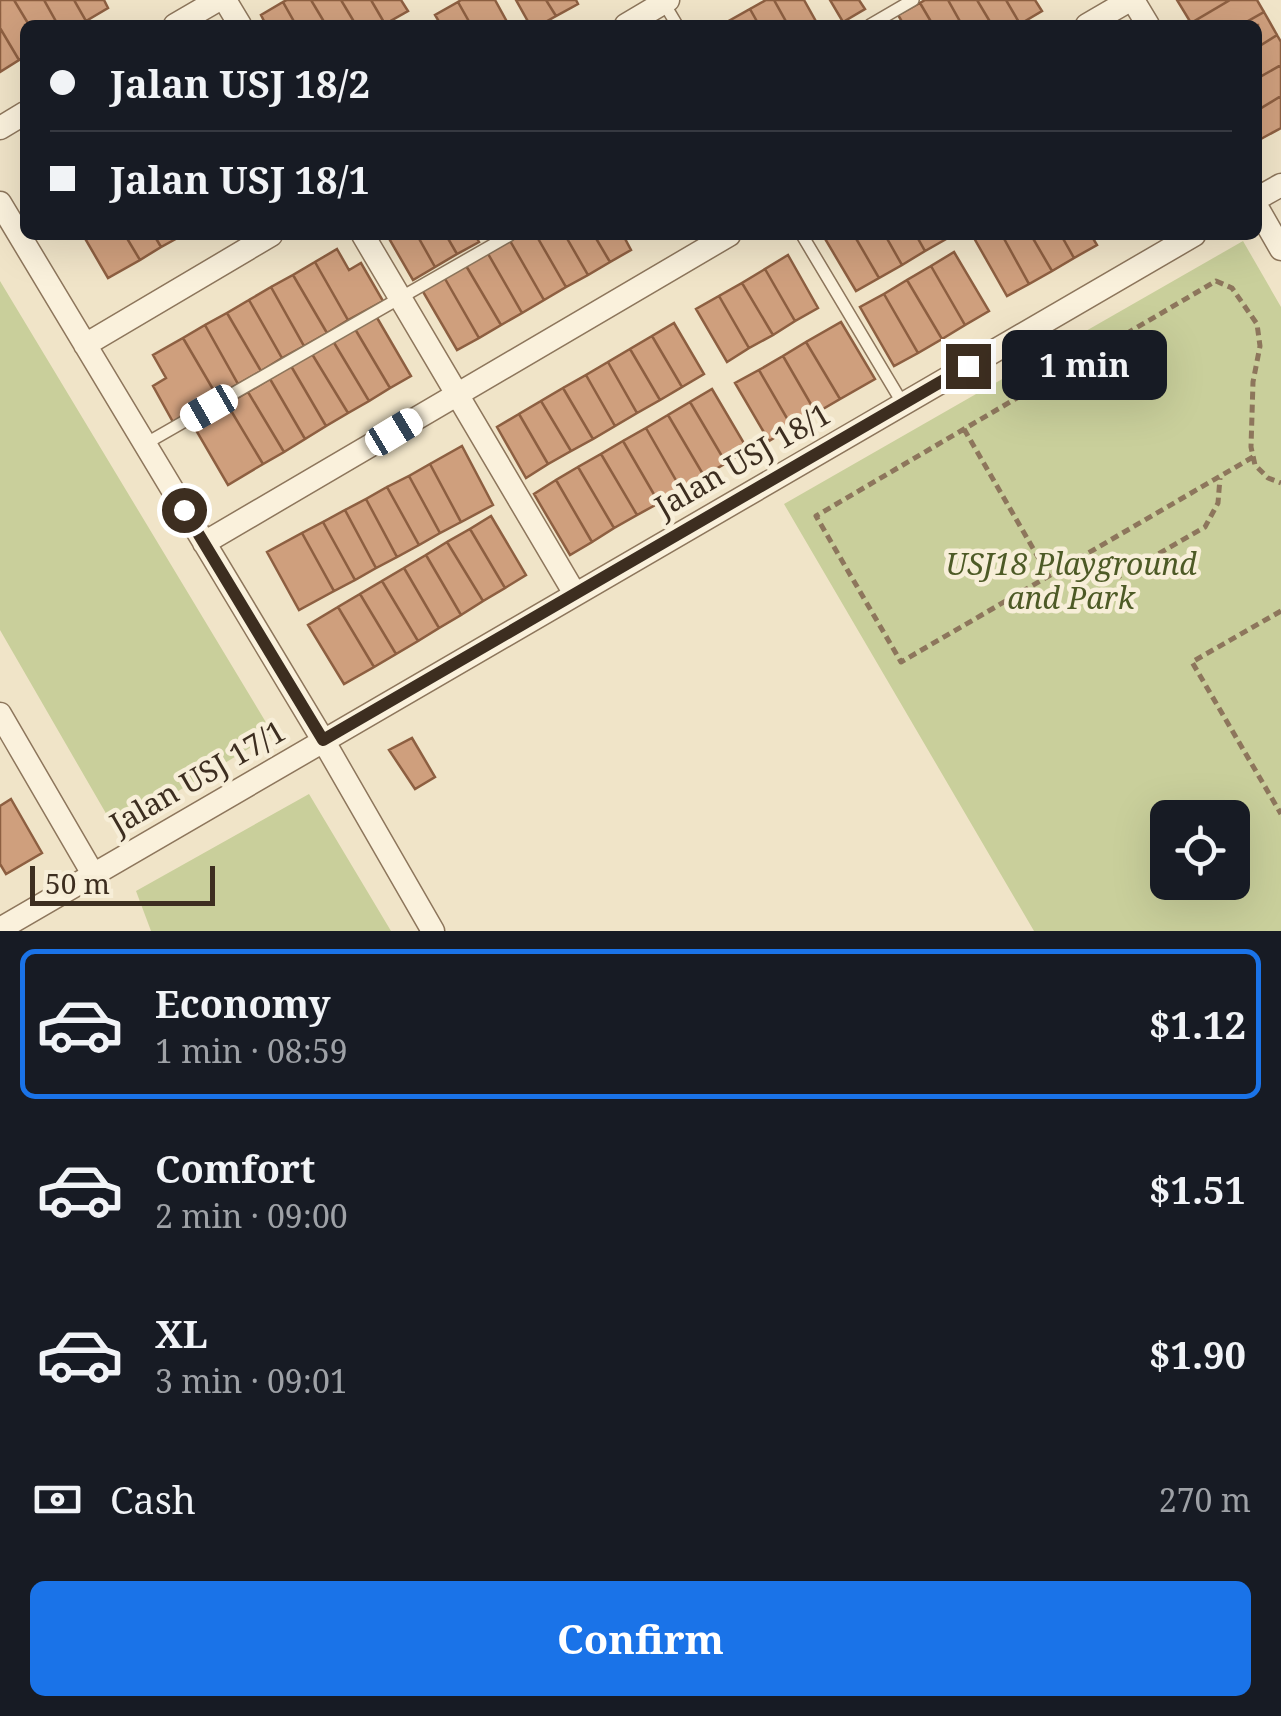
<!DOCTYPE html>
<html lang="en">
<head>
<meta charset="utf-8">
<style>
	:root { --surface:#171b24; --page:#20242c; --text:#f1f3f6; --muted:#9ea1a6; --line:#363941; --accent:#1a73e8 }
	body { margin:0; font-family:"Noto Serif",serif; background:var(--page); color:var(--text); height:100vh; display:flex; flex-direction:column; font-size:38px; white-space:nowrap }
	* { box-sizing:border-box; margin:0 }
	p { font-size:32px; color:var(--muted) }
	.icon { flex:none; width:55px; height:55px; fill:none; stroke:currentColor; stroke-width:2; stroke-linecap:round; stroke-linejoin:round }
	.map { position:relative; height:931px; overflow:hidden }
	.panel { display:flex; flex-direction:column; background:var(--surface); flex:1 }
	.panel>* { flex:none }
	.hud { position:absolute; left:20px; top:20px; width:1242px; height:220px; border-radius:15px; box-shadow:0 10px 40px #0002; display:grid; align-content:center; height:220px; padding:0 30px; background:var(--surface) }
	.controls { position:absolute; left:1150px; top:800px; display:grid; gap:20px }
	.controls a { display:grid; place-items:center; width:100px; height:100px; border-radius:15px; background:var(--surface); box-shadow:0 10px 40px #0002; font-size:50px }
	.scale { position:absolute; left:30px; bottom:25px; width:185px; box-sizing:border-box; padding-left:10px; border:5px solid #3d2e20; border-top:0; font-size:28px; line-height:35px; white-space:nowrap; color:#3d2e20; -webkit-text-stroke:8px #f7eed8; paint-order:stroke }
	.end { position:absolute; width:45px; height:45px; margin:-22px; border:12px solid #3d2e20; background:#fff; box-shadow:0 0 0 5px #fff }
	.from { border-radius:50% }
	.bubble { position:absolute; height:70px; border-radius:15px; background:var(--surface); box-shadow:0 10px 40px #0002; font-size:32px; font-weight:700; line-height:70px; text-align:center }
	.car { position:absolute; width:30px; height:60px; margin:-30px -15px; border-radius:12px; box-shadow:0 0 8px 2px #0007; background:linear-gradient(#fff 24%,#345 0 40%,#fff 0 76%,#345 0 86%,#fff 0) }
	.hud b { display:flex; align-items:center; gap:35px; height:95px; font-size:38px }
	.hud b+b { border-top:2px solid var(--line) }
	.hud i { width:25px; height:25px; background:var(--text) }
	ul { padding:18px 0 0; list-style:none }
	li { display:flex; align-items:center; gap:30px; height:150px; margin:0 20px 15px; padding:0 10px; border:5px solid transparent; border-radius:15px }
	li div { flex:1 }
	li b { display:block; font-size:38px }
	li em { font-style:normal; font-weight:700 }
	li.on { border-color:var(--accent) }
	li>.icon { width:90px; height:90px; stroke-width:1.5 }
	.pay { display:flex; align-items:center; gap:25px; height:110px; padding:0 30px; font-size:38px }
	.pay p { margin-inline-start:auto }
	.primary-button { display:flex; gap:20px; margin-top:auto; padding:20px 30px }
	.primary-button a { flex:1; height:115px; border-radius:15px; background:var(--accent); color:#fff; font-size:40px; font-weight:700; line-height:115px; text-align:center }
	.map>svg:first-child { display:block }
</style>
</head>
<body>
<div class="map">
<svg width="1281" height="931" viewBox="0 0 1281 931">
	<rect width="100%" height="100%" fill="#f0e4c8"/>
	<path fill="#c9cf9b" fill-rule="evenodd" d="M1243,241L1281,307V931H1034L784,504ZM1168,818H1232V882H1168Z
		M0,281L273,734L115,829L0,630Z
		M309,794L391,931H151L136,891Z"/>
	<path fill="#cf9f7d" stroke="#8d5f41" stroke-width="2.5" d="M0,0H14L29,25H25V57L19,60L0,28Z
		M14,0H44L58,25H29Z
		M44,0H74L86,21L79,25H58Z
		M74,0H104L108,8L86,21Z
		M287,0H311L326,25H296L283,2Z
		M311,0H341L356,25H326Z
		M341,0H371L385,24L356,25Z
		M371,0H401L408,11L385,24Z
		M461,0H495L506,20L500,23L501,25H471L458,2Z
		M516,0H546L556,16L540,25H530Z
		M546,0H576L578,4L556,16Z
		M766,0H774L788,25H759L750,9Z
		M774,0H804L818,25H788Z
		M830,0H859L865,9L843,22Z
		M925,0H948L962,25H933L920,3Z
		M948,0H977L992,25H962Z
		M977,0H1006L1020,24L992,25Z
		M1006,0H1035L1042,11L1020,24Z
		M1177,0H1230L1191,23Z
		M1230,0H1257L1264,12L1241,25H1192L1191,23Z
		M283,2L296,25H266L261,15Z
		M458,2L471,25H441L435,15Z
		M920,3L933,25H904L898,15Z
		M750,9L759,25H729L727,22Z
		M1264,12L1277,35L1258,47V25H1241Z
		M0,28L19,60L0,72Z
		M1277,35L1281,42V65L1258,78V47Z
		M1281,65V96L1258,110V78Z
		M1281,96V128L1259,140L1258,110Z
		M83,235H125L140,260L108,278Z
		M125,235H154L161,247L140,260Z
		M154,235H183L161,247Z
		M387,235H417L435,267L413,280Z
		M417,235H446L457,254L435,267Z
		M446,235H475L479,242L457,254Z
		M516,235H536L566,287L544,300L509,239Z
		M536,235H565L588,275L566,287Z
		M565,235H594L610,262L588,275Z
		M594,235H623L631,250L610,262Z
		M828,235H854L879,278L856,291L824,237Z
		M854,235H885L902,265L879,278Z
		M885,235H916L925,251L902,265Z
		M916,235H947L948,238L925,251Z
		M979,235H1002L1029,284L1007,296L974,238Z
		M1002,235H1031L1052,271L1029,284Z
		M1031,235H1061L1074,258L1052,271Z
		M1061,235H1091L1097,245L1074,258Z
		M509,239L544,300L522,313L487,252Z
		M337,249L349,270L361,263L383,301L348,320L315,262Z
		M487,252L522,313L501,325L465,264Z
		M954,252L989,311L965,325L931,266Z
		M788,255L818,308L795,321L765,269Z
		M315,262L348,320L327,333L293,275Z
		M465,264L501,325L479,338L444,277Z
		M931,266L965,325L942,339L907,280Z
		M765,269L795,321L773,335L742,283Z
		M293,275L327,333L304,346L271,287Z
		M444,277L479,338L457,350L422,290Z
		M907,280L942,339L918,353L884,294Z
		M742,283L773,335L749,348L719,296Z
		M271,287L304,346L282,358L249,300Z
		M884,294L918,353L894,366L860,307Z
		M719,296L749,348L727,362L696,309Z
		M249,300L282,358L261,371L227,313Z
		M227,313L261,371L238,384L205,325Z
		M376,316L411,376L390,388L355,329Z
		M841,322L875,379L840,399L806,342Z
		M674,323L704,374L682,387L652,336Z
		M205,325L238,384L217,396L183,338Z
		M355,329L390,388L369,401L333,341Z
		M652,336L682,387L660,400L630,349Z
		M183,338L217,396L173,422L153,386L166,378L153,355Z
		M333,341L369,401L348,413L312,354Z
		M806,342L840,399L816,413L783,356Z
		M630,349L660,400L637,413L608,362Z
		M312,354L348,413L326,426L291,366Z
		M783,356L816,413L792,427L759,370Z
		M608,362L637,413L615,426L586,375Z
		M291,366L326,426L305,439L270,379Z
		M759,370L792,427L769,441L735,383Z
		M586,375L615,426L593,439L563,388Z
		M270,379L305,439L284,452L248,392Z
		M563,388L593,439L571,451L541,401Z
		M712,389L748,450L726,463L690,402Z
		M248,392L284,452L263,464L227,404Z
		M541,401L571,451L548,464L519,414Z
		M690,402L726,463L704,476L668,415Z
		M227,404L263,464L228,485L193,425Z
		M519,414L548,464L526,478L497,427Z
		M668,415L704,476L681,489L646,428Z
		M646,428L681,489L659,503L623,441Z
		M623,441L659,503L637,515L601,454Z
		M462,446L493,505L461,522L430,464Z
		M601,454L637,515L614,528L578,467Z
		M430,464L461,522L440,533L409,476Z
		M578,467L614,528L592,542L556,480Z
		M409,476L440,533L419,545L387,487Z
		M556,480L592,542L570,555L534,494Z
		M387,487L419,545L397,557L366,499Z
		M366,499L397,557L376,568L345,510Z
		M345,510L376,568L355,580L323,522Z
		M491,516L526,575L505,588L470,529Z
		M323,522L355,580L334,591L302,533Z
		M470,529L505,588L483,601L447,542Z
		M302,533L334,591L299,610L267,552Z
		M447,542L483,601L461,615L426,555Z
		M426,555L461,615L439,628L404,568Z
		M404,568L439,628L418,641L382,581Z
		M382,581L418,641L396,654L360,594Z
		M360,594L396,654L374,667L338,607Z
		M338,607L374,667L344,684L308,625Z
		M412,738L435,777L415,789L389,750Z
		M11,799L42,853L6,874L0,864V806Z"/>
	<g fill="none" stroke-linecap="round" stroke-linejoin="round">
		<g stroke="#8d765c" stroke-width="14">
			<path id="service" d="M662,0L677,25
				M870,25L913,0
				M802,235L903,404
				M145,444L510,235"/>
		</g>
		<g stroke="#8d765c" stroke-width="25">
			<path id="minor" d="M225,0L240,25
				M1133,0L1148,25
				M175,25L218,0
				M626,25L668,0
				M1087,25L1130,0
				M0,128L25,113
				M1258,198L1281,185
				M0,203L323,740L433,931
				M1258,209L1281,249
				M363,235L575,594
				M85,345L271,235
				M204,543L729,235
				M0,714L93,874
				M0,929L1194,235"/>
		</g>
		<path stroke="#8d765c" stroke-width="5" stroke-dasharray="8 5" stroke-linecap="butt" d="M964,429L1049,576
			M1253,457L901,662L816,516L1216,281L1232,288L1257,324L1260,346L1253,382L1251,447L1255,465L1268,478L1281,483
			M1081,557L1097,573L1118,577L1205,527L1218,503L1220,478
			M1281,611L1192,662L1281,814"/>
		<use href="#service" stroke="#faf1dc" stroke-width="11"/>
		<use href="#minor" stroke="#faf1dc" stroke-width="22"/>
	</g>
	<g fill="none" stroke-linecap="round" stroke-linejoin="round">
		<path stroke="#3d2e20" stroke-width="12" d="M184,510L323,740L968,366"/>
	</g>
	<g text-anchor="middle" stroke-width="9" stroke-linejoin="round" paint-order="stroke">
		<g font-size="30" fill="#3d2e20" stroke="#f7eed8">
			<text transform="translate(743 461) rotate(-30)" y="10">Jalan USJ 18/1</text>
			<text transform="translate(198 778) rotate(-30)" y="10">Jalan USJ 17/1</text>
		</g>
		<g font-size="30" font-style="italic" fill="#4d5a26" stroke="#f7eed8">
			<text x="1071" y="575">USJ18 Playground<tspan x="1071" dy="34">and Park</tspan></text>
		</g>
	</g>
</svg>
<div class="controls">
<a><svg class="icon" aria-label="locate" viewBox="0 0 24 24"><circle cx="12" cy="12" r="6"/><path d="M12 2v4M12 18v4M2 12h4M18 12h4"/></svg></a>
</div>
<div class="scale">50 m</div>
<i class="end from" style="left:184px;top:510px"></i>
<i class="end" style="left:968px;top:366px"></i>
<div class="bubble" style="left:1002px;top:330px;width:165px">1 min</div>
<i class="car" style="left:209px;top:408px;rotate:240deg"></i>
<i class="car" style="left:394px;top:432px;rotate:59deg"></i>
<div class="hud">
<b><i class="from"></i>Jalan USJ 18/2</b>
<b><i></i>Jalan USJ 18/1</b>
</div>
</div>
<section class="panel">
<ul>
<li class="on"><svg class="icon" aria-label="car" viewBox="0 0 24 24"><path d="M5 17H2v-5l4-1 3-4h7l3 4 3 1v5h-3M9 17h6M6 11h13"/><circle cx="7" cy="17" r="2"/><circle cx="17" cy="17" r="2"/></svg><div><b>Economy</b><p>1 min · 08:59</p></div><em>$1.12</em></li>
<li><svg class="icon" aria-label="car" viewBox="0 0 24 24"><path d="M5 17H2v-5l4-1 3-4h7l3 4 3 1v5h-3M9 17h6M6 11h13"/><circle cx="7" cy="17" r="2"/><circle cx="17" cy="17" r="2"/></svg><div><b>Comfort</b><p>2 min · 09:00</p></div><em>$1.51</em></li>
<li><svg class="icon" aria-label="car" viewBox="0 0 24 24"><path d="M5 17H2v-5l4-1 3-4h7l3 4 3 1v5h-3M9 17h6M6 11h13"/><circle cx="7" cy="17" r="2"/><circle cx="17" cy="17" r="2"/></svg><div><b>XL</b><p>3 min · 09:01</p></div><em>$1.90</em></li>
</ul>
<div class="pay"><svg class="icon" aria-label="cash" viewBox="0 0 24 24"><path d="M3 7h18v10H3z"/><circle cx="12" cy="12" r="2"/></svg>Cash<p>270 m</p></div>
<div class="primary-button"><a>Confirm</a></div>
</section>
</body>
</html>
